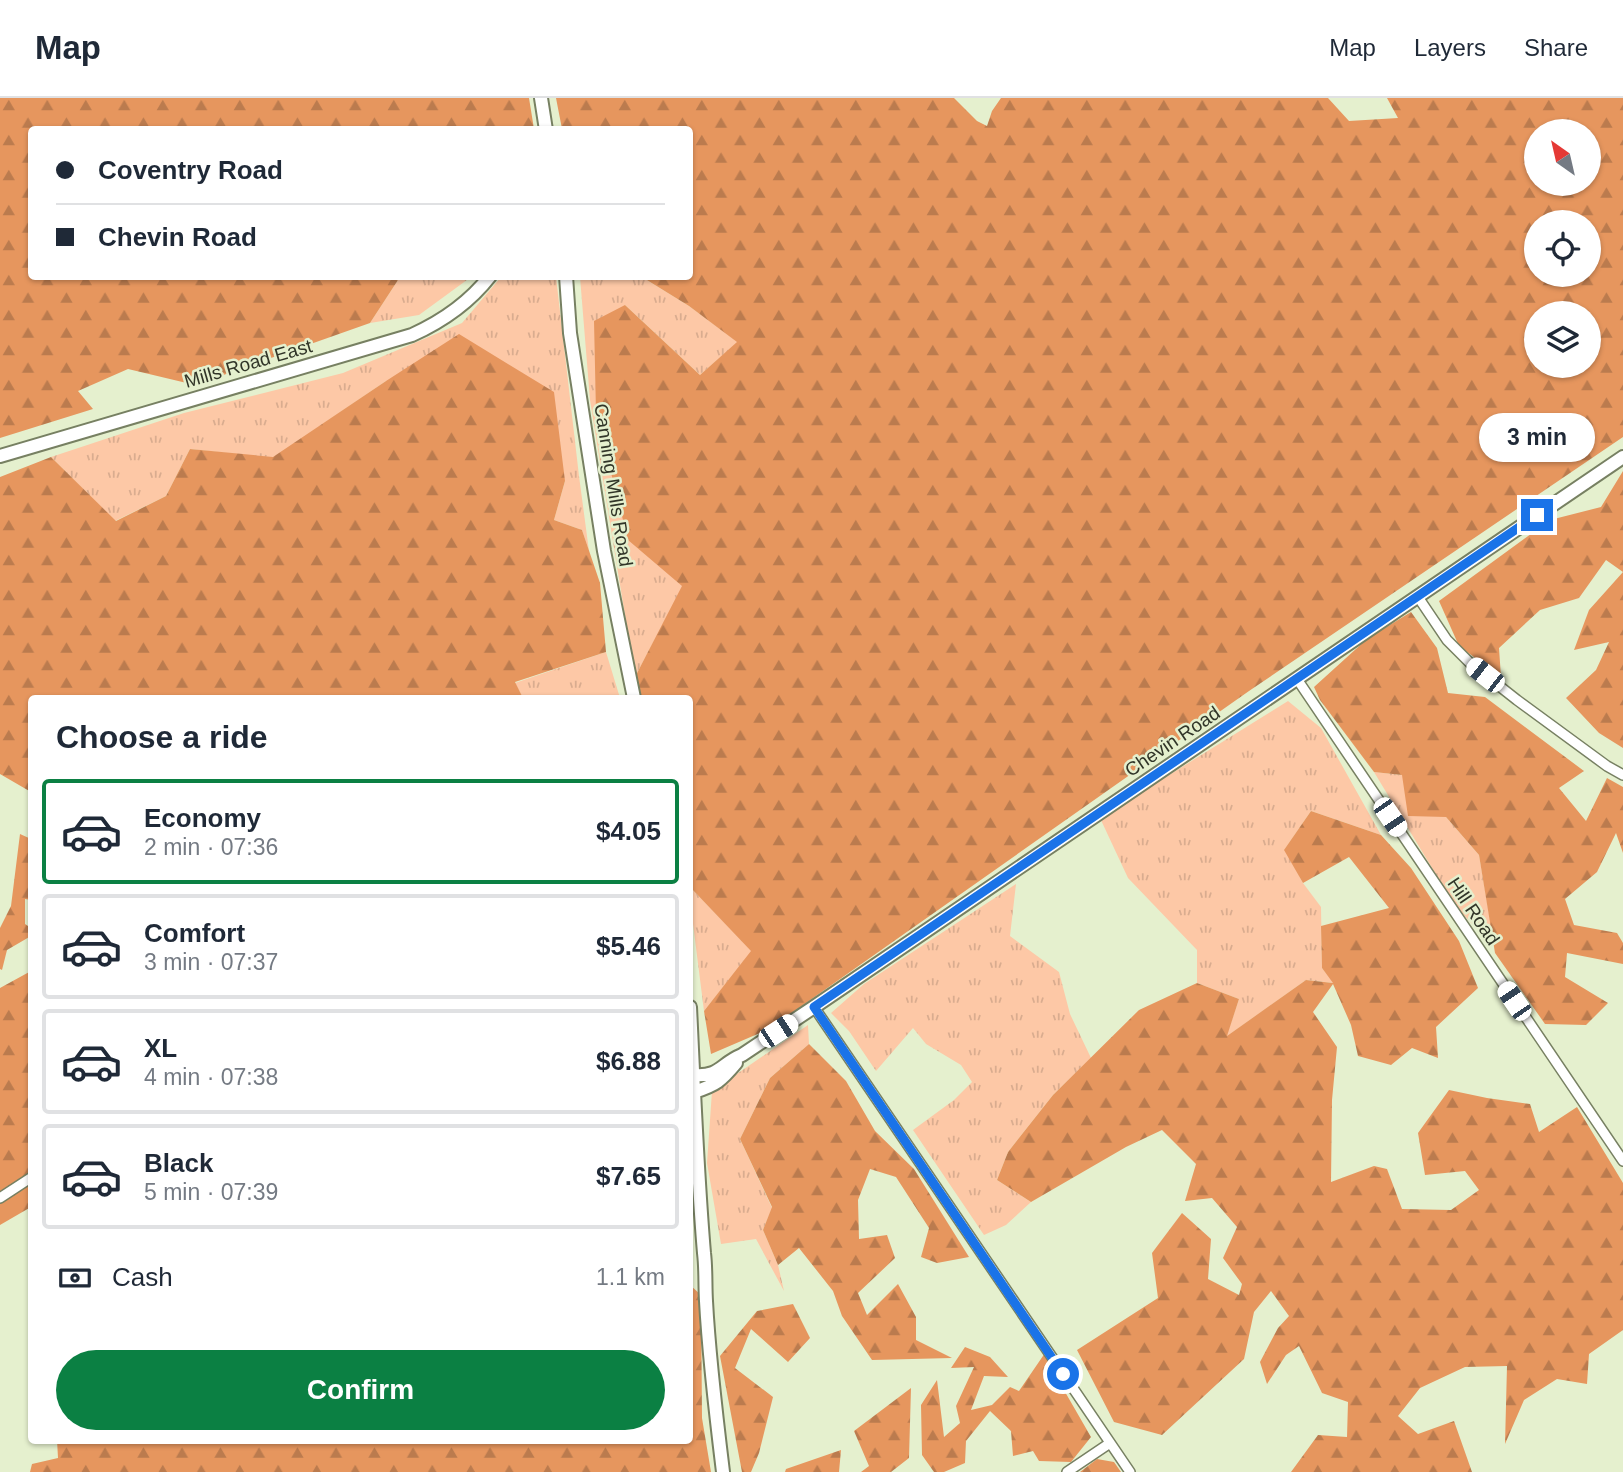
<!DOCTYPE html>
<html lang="en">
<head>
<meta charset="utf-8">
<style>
	:root { --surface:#fff; --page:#f2f2f3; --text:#1f2937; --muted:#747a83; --line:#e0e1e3; --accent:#0b8043 }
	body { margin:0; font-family:Helvetica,sans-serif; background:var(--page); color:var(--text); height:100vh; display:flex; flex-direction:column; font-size:26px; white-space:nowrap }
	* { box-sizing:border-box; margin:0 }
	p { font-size:23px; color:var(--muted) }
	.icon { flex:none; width:38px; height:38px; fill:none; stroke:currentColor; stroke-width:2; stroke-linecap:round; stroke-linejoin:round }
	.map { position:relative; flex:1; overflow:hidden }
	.drawer { position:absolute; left:28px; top:597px; width:665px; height:749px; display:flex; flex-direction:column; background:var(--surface); border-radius:7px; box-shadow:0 2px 5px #0004 }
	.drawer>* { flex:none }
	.top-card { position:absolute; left:28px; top:28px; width:665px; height:154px; border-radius:7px; box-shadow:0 2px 5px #0004; display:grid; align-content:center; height:154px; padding:0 28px; background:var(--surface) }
	.needle { width:46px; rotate:326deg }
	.tools { position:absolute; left:1524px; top:21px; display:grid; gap:14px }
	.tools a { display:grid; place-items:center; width:77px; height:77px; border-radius:50%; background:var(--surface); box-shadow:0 2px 5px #0004; font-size:35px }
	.end { position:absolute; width:32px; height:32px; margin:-16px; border:9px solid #1a73e8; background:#fff; box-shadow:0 0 0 4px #fff }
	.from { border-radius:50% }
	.bubble { position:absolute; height:49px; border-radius:24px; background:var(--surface); box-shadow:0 2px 5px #0004; font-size:23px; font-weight:700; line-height:49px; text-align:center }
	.car { position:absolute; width:21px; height:42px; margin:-21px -10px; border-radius:9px; box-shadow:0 0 5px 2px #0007; background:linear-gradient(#fff 24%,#345 0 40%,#fff 0 76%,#345 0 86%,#fff 0) }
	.top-card b { display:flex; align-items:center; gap:24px; height:66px; font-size:26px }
	.top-card b+b { border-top:2px solid var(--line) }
	.top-card i { width:18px; height:18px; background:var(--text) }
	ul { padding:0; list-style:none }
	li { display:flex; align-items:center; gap:21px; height:105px; margin:0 14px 10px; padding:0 14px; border:4px solid var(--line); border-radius:7px }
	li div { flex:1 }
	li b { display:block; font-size:26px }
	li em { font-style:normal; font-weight:700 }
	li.on { border-color:var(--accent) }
	li>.icon { width:63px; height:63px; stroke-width:1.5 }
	h2 { padding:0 28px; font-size:32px; line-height:84px }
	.pay { display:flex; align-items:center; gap:18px; height:77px; padding:0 28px; font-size:26px }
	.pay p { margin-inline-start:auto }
	.button { display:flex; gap:14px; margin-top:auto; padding:14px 28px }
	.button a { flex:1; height:80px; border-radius:42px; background:var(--accent); color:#fff; font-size:28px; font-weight:700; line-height:80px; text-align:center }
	header { display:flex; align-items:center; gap:42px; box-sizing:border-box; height:98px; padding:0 35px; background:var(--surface); border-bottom:2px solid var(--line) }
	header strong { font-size:33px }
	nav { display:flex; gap:38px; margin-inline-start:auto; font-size:24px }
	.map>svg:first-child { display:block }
</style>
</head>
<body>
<header>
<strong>Map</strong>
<nav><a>Map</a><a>Layers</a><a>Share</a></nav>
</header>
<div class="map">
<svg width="1623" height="1374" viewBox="0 0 1623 1374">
	<defs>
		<pattern id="grass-tufts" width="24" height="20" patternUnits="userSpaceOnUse" patternTransform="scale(1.75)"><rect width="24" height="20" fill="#fdc8a6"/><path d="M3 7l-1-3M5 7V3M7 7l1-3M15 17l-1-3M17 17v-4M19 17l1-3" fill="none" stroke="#d9ac8f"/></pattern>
		<pattern id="forest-firs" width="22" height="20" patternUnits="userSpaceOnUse" patternTransform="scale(1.75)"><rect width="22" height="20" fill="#e6965e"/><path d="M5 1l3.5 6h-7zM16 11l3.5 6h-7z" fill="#bb7b4e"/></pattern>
	</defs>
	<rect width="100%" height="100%" fill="#e5f0ce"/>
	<path fill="url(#grass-tufts)" d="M400,179H471L419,217L370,225Z
		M501,179H556L579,378L589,453L582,432L554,422L565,383L386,283L273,360L190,351L166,398L115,423L51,359L184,315L343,275L462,225Z
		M580,179H642L689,208L738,244L700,277L625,207L628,441L683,488L635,579L590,302Z
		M606,554L620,600H523L515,585Z
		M1288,603L1321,630L1381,737L1311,713L1285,751L1303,785L1321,809L1322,870L1334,885L1306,882L1226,939L1239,901L1197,885V852L1128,780L1100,720Z
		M1374,674L1402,677L1446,719L1479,757L1492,833L1477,831L1455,808Z
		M1016,786L1010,838L1059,874L1070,916L1091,960L1053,997L1008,1054L997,1082L1031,1104L1006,1127L984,1137L913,1032L954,1002L972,984L961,967L926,946L913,930L876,973L849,933L831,915L864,886Z
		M690,789L752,853L704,913L690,802Z
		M808,927L809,946L770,980L740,1041L772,1110L763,1132L778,1167L784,1193L756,1141L721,1146L707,1065L712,993Z"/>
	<path fill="url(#forest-firs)" fill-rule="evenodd" d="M0,0H529L534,31L32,32V178L400,179L370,225L195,287L128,271L78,293L93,311L0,340Z
		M556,0H954L977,23L987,28L992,13L1001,0H1328L1349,23L1398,20L1387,0H1623V339L1249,593L769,931L711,956L704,913L751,853L690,789V600H641L635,579L682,488L628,442L596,315L594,223L625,207L700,277L737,244L689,208L642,179L690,178V32L562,31ZM1536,33H1589V86H1536ZM1536,124H1589V177H1536ZM1536,215H1589V268H1536Z
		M459,236L554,294L565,383L554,422L582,432L600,485L606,554L515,584L523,600H32L31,694L0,676V379L51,359L116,423L166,398L190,351L273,359L386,283Z
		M1623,373V474L1606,462L1579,500L1540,512L1499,550L1501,579L1459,548L1439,503L1550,422L1601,409Z
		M1623,474V650L1599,635L1566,600L1596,572L1609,544L1574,552L1589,512Z
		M1411,514L1437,550L1448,595L1485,599L1584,673L1559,690L1586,723L1607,680L1623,689V755L1616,735L1597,774L1565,801L1574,827L1617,835L1623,845V866L1567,855L1565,879L1608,905L1586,927L1545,926L1495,855L1479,757L1446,719L1408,718L1402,677L1374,674L1320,602L1314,589L1367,541Z
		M1311,713L1381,737L1411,770L1459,843L1478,890L1436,929L1438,960L1412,950L1391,967L1358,958L1351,927L1333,886L1313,914L1337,949L1332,1002L1331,1084L1374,1068L1387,1071L1402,1111L1451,1112L1479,1092L1465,1073L1425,1077L1418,1035L1449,992L1487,1000L1530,1006L1539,1034L1577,1009L1623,1085V1232L1589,1256L1587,1286L1557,1281L1524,1302L1505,1346L1507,1268L1465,1269L1420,1290L1398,1318L1418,1336L1454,1323L1472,1374H1291L1318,1337L1347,1339L1348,1304L1322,1295L1299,1248L1286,1257L1267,1286L1260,1264L1278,1230L1289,1218L1271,1193L1254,1214L1244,1261L1162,1337L1114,1324L1077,1252L1158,1200L1152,1155L1182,1115L1211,1141L1208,1181L1239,1197L1242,1186L1223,1160L1237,1129L1212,1100L1185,1103L1196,1066L1162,1032L1126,1049L1031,1104L997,1082L1008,1054L1053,997L1139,912L1197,885L1239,901L1227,938L1306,882L1333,885L1322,870L1321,828L1389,810L1349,759L1303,785L1284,752Z
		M20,736L31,741V802L25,801V826L31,830V838L7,852L2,872L0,871V830L11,808Z
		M31,873V1109L0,1127V890Z
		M809,946L846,983L875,1033L914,1071L969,1159L937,1165L921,1159L929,1130L896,1079L870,1071L858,1102L859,1141L887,1137L895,1160L858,1195L867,1217L898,1186L916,1219V1242L952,1260L872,1262L842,1218L833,1193L799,1150L778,1167L763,1132L772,1109L740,1041L770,980Z
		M690,1187L701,1197L702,1320L711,1374H30L32,1366L58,1360L57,1342H690Z
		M793,1206L810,1240L788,1264L751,1231L735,1270L773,1299L759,1355L751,1374H742L720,1258L757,1213Z
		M965,1249L990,1259L1008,1279L984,1278L971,1312L992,1307L1010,1289L1019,1293L1045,1255L1057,1280L1091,1339L1071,1364L1039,1363L1033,1353L1013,1358L1011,1333L990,1313L966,1343L965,1365L944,1374H934L922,1357L921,1307L937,1282L944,1339L960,1325L956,1308L974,1269L951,1270Z
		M911,1290L909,1360L891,1374H861L869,1368L854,1333Z
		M841,1352L839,1374H785L786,1371Z
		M1097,1361L1114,1364L1121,1374H1080Z"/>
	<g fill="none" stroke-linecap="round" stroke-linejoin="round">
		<g stroke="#778062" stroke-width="12">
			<path id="minor" d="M1418,499L1447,542L1470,565L1517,602L1607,668L1623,677
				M1297,581L1623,1063
				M814,909L1130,1374
				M0,1100L32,1079
				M1067,1374L1110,1345"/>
		</g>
		<g stroke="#778062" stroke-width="16">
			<path id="secondary" d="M541,0L546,32
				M566,178L570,235L604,453L634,600
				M0,358L412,237C443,223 469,205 490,178
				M690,909C694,991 697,1073 704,1155C706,1171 705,1187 706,1203C709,1260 716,1317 723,1374
				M694,977C720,979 720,966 742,957L814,909L1623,359
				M694,994C716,987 721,983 736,965"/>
		</g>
		<use href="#minor" stroke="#fff" stroke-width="9"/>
		<use href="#secondary" stroke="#fff" stroke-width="12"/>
	</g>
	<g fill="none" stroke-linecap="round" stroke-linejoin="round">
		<path stroke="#1a73e8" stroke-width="9" d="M1063,1276L814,909L1537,417"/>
	</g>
	<g text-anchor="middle" stroke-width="5" stroke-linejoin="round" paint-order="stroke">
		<g font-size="19" fill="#313528" stroke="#e5f0ce">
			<text transform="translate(248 265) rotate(-16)" y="7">Mills Road East</text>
			<text transform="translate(614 387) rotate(81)" y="7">Canning Mills Road</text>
			<text transform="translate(1172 643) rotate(-34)" y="7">Chevin Road</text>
			<text transform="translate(1474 813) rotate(56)" y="7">Hill Road</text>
		</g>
	</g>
</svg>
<div class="tools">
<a><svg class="needle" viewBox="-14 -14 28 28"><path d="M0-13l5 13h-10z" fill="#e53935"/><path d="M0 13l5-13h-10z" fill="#747a83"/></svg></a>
<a><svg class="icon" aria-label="locate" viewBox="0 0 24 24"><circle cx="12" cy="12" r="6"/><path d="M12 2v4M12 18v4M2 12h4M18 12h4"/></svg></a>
<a><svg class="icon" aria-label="layers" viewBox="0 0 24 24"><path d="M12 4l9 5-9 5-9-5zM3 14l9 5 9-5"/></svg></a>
</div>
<i class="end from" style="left:1063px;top:1276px"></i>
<i class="end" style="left:1537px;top:417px"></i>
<div class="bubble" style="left:1479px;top:315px;width:116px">3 min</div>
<i class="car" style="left:1485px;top:577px;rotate:308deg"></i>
<i class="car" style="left:1390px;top:719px;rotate:146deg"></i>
<i class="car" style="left:1514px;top:903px;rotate:326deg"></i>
<i class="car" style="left:778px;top:933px;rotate:57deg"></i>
<div class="top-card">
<b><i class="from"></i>Coventry Road</b>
<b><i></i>Chevin Road</b>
</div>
<section class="drawer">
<h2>Choose a ride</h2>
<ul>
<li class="on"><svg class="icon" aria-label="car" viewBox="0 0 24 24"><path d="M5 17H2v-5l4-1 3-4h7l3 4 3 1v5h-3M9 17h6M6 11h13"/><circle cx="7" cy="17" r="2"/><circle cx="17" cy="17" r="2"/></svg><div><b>Economy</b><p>2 min · 07:36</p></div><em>$4.05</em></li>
<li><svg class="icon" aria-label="car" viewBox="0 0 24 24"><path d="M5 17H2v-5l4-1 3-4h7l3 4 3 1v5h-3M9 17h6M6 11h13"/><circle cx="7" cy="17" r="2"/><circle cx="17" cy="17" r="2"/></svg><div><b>Comfort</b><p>3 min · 07:37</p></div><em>$5.46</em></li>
<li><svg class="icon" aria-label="car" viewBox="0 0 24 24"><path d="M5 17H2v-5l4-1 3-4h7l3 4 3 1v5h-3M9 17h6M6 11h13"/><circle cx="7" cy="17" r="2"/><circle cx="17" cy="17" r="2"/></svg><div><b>XL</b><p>4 min · 07:38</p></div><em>$6.88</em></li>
<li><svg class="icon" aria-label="car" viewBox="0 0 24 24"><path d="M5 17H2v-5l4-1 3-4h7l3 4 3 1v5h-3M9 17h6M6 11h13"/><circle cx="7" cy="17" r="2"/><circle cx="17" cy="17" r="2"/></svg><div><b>Black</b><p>5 min · 07:39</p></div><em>$7.65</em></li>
</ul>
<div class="pay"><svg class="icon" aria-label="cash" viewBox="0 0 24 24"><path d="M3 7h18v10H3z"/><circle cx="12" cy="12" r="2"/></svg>Cash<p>1.1 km</p></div>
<div class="button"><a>Confirm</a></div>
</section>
</div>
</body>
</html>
